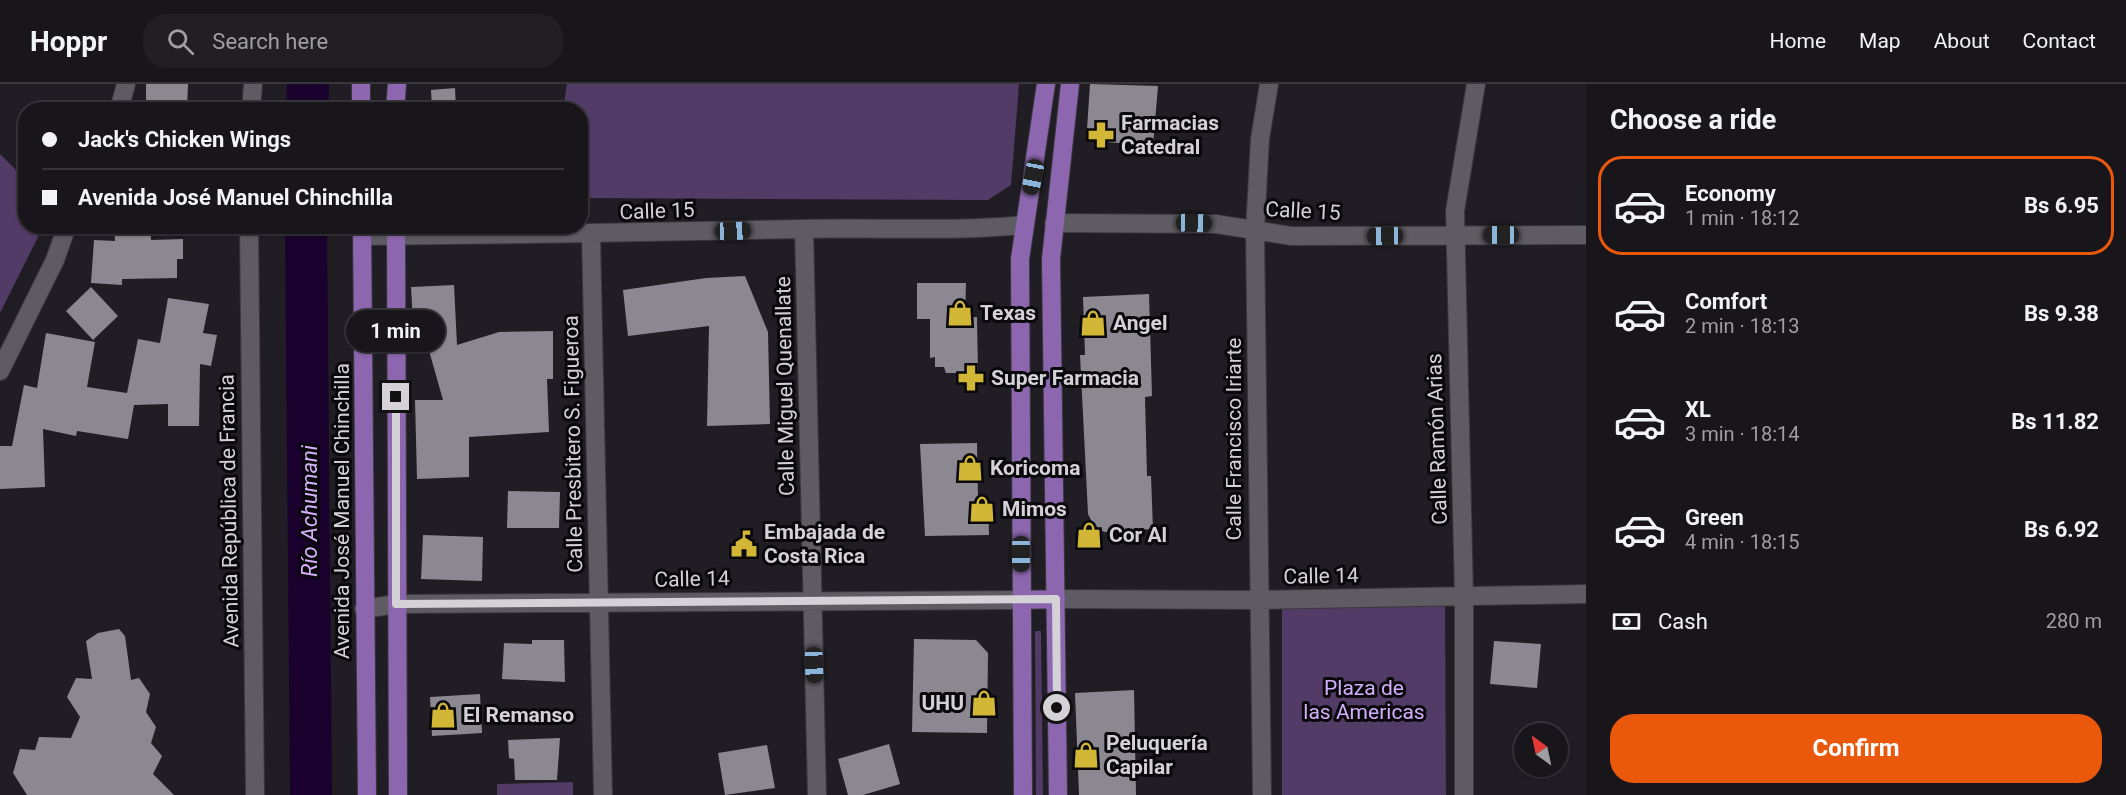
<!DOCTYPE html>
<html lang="en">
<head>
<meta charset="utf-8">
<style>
	:root { --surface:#18161b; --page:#211f24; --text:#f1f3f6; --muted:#9f9fa3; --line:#36353a; --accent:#ea580c }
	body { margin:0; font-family:Roboto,sans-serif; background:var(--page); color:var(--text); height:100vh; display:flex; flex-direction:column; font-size:22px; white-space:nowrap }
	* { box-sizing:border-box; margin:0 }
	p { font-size:20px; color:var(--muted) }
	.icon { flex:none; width:33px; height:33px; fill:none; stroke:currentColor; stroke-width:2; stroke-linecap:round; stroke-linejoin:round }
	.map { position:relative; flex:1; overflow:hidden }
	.panel { display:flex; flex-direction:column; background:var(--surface); width:540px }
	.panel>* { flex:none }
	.guide { position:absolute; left:18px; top:18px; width:570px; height:132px; border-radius:24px; box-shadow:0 2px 4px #0004,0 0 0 2px var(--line); display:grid; align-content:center; height:132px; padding:0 24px; background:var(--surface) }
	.needle { width:39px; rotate:327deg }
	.tools { position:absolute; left:1514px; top:639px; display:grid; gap:12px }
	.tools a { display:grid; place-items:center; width:54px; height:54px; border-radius:50%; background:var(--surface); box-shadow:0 2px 4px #0004,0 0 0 2px var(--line); font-size:30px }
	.end { position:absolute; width:27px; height:27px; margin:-14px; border:8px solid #d4d2d7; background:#111; box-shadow:0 0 0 3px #111 }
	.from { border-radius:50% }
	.bubble { position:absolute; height:42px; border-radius:21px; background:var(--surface); box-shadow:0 2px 4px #0004,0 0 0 2px var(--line); font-size:20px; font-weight:700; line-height:42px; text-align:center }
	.car { position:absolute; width:18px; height:36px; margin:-18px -9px; border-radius:8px; box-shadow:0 0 4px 2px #0007; background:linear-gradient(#222 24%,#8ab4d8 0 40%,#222 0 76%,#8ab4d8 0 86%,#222 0) }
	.guide b { display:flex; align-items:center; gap:21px; height:57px; font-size:22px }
	.guide b+b { border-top:2px solid var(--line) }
	.guide i { width:15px; height:15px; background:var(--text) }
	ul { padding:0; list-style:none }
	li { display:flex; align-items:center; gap:18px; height:99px; margin:0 12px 9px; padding:0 12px; border:3px solid transparent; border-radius:24px }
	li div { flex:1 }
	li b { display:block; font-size:22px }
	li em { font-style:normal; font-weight:700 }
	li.on { border-color:var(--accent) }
	li>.icon { width:54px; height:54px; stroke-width:1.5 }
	h2 { padding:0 24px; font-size:27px; line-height:72px }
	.pay { display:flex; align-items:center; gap:15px; height:66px; padding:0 24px; font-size:22px }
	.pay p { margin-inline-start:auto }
	.button { display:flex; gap:12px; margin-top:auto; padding:12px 24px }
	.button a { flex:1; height:69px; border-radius:24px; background:var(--accent); color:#fff; font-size:24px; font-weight:700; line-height:69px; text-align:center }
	header { display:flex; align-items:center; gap:36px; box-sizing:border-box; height:84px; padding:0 30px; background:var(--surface); border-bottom:2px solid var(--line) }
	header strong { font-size:28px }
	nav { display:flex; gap:33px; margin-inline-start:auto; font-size:21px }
	.search { width:420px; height:54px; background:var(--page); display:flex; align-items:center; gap:15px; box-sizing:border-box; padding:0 21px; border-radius:24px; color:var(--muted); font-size:22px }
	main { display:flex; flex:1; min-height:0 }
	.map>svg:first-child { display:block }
</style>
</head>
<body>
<header>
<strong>Hoppr</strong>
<div class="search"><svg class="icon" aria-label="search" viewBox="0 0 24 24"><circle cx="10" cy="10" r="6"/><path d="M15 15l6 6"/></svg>Search here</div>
<nav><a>Home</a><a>Map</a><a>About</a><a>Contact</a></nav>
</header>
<main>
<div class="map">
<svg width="1586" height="711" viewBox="0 0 1586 711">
	<rect width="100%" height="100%" fill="#201d24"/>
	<path fill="#523b67" d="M567,0H1019L1011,101L988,116L581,114L580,26L563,25Z
		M0,70L25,95L26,142L43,143L0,229Z
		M1445,519L1446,711H1282V521Z
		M1035,547H1041L1043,711H1036Z
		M573,698V711H497V700Z"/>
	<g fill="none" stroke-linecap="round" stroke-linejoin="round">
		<path stroke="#1b012e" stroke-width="42" d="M307,26L308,0
			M306,142L311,711"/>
	</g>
	<path fill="#8c8891" d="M146,0H188L187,26H146Z
		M1090,0L1158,2L1153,62L1095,57L1087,45Z
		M455,4L456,26H432L431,6Z
		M114,142H150L151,156L183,155V175H177V194L122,195V201L91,199L94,156L115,157Z
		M745,192L768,248L770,340L707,342L709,242L628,252L623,206L706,194Z
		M917,199H966L965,234L977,233L978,289H946L944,283H935V273L930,274V235H917Z
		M454,201L457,261L499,248L553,247V295H547L549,348L469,353V393L417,395L415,316H443L426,256L414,257L411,203Z
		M91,203L118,232L93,256L66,227Z
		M1149,210L1152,312L1145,313L1147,392H1151L1153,445L1105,448L1095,444L1088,430L1080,271H1085L1083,213Z
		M168,214L209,220L203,249L217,251L211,282L200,280L199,342H168V320L134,321L128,355L77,347L76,352L43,345L45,403L0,405V362H12L24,301L37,304L46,249L95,258L87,303L127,309L138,255L160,259Z
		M977,359L978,415H988L989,451L925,452L920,360Z
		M508,407L560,408L559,444H507Z
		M423,451L483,453L482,497L421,495Z
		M119,545L125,552L131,596L139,594L150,610L146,628L156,643L151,659L162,672L153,690L174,711H27L13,689L20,665L35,666L39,653L71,654L80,633L67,613L76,594L92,595L86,557L98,549Z
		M914,555L976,556L988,569L987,649L912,648Z
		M532,556H564L565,598L502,595L504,559L532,560Z
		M1494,557L1541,560L1537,604L1490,600Z
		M1134,606L1136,711H1079L1075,609Z
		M480,610L482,649L432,652L430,613Z
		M560,654L557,696H515L514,675L509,674L508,656Z
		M889,660L900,700L863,711H848L838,675Z
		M767,661L775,704L725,711L718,669Z"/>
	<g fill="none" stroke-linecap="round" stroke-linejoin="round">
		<g stroke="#3a383d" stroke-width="20">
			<path id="minor" d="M119,26L126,0
				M251,26L253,0
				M1054,139L1216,140L1291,152L1586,151
				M249,142L255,711
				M804,145L817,711
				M591,151L603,711
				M362,152C509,151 655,148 802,145C876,143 951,148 1024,141
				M0,287L55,176L67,142
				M1056,515L1257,516L1586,510
				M364,525L396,520L1021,516
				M1262,711L1255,146L1260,55L1269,0
				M1464,711V512L1455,127L1476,0"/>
		</g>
		<g stroke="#3a383d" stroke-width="20">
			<path id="major" d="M361,0V26
				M395,26L397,0
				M362,142L367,711
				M396,142L398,711
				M1021,516L1056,515
				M1023,711L1020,175L1046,0
				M1058,711L1051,175L1070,0"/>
		</g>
		<use href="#minor" stroke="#5e5b63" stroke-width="18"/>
		<use href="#major" stroke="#8c67af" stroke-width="18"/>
	</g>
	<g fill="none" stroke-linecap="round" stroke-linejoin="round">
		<path stroke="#d4d2d7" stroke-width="8" d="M396,313V520L1056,515L1057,624"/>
	</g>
	<defs>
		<g id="pharmacy-bare" transform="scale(2.07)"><path d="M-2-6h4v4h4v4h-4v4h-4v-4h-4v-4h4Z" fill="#d2b736" stroke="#09080b" stroke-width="2.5" paint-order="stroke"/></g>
		<g id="shop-bare" transform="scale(2.07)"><path d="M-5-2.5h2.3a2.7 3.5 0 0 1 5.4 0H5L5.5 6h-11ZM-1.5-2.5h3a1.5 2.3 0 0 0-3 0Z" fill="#d2b736" stroke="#09080b" stroke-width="2.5" paint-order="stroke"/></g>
		<g id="civic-bare" transform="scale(2.07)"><path d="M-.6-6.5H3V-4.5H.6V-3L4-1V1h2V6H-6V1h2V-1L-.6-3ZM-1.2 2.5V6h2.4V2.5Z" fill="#d2b736" stroke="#09080b" stroke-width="2.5" paint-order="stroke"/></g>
	</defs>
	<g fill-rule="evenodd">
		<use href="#pharmacy-bare" x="1101" y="51"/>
		<use href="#shop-bare" x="960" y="229"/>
		<use href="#shop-bare" x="1093" y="239"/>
		<use href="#pharmacy-bare" x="971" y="294"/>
		<use href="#shop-bare" x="970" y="384"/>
		<use href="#shop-bare" x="982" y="425"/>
		<use href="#shop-bare" x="1089" y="451"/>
		<use href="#civic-bare" x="744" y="460"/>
		<use href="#shop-bare" x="984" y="619"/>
		<use href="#shop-bare" x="443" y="631"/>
		<use href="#shop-bare" x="1086" y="671"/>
	</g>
	<g text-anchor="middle" stroke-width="6" stroke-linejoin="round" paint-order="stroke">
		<g font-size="21" font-weight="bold" fill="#d4d2d7" stroke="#09080b" text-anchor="start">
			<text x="1121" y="46">Farmacias<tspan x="1121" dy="24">Catedral</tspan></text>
			<text x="980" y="236">Texas</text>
			<text x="1113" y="246">Angel</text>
			<text x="991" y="301">Super Farmacia</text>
			<text x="990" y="391">Koricoma</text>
			<text x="1002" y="432">Mimos</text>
			<text x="764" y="455">Embajada de<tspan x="764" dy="24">Costa Rica</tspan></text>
			<text x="1109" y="458">Cor Al</text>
			<text x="964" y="626" text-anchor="end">UHU</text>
			<text x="463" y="638">El Remanso</text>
			<text x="1106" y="666">Peluquería<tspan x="1106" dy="24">Capilar</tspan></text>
		</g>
		<g font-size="21" fill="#d4d2d7" stroke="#09080b">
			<text transform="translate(657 127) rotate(-2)" y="7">Calle 15</text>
			<text transform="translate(1303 127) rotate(3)" y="7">Calle 15</text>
			<text transform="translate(785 302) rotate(-91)" y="7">Calle Miguel Quenallate</text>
			<text transform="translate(1234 355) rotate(-90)" y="7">Calle Francisco Iriarte</text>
			<text transform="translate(1437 355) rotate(-92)" y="7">Calle Ramón Arias</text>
			<text transform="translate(573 360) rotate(-91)" y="7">Calle Presbitero S. Figueroa</text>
			<text transform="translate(229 427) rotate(-91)" y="7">Avenida República de Francia</text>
			<text transform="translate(342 427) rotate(-90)" y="7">Avenida José Manuel Chinchilla</text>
			<text transform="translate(1321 492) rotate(-1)" y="7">Calle 14</text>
			<text transform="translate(692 495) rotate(-1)" y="7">Calle 14</text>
		</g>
		<g font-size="21" fill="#d3aefa" stroke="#09080b">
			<text x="1364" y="611">Plaza de<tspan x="1364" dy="24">las Americas</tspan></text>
		</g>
		<g font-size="22" font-style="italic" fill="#d4affb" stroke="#09080b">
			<text transform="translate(309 427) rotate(-90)" y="8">Río Achumani</text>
		</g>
	</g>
</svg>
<div class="tools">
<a><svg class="needle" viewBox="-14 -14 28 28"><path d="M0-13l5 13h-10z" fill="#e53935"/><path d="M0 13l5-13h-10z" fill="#9f9fa3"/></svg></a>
</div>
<i class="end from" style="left:1057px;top:624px"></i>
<i class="end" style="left:396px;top:313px"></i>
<div class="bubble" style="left:346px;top:226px;width:99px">1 min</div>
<i class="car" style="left:1033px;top:93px;rotate:191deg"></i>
<i class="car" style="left:1194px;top:139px;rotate:91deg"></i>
<i class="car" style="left:733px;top:147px;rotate:88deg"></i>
<i class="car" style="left:1501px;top:151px;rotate:270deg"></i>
<i class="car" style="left:1385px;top:152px;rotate:269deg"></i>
<i class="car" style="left:1021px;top:470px;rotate:180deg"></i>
<i class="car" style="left:814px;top:581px;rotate:178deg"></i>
<div class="guide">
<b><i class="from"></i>Jack's Chicken Wings</b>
<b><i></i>Avenida José Manuel Chinchilla</b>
</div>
</div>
<section class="panel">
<h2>Choose a ride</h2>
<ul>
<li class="on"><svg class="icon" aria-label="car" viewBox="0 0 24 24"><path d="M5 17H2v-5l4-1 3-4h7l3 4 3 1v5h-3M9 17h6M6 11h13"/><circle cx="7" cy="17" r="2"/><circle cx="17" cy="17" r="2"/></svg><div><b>Economy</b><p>1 min · 18:12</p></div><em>Bs 6.95</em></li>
<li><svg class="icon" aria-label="car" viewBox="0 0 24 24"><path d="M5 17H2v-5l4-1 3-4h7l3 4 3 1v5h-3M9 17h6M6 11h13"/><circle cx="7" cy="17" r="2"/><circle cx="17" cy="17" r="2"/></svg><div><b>Comfort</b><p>2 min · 18:13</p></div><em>Bs 9.38</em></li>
<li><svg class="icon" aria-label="car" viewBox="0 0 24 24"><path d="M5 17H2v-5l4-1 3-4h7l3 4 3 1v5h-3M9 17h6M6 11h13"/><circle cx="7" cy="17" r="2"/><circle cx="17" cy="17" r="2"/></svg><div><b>XL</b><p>3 min · 18:14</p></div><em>Bs 11.82</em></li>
<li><svg class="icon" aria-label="car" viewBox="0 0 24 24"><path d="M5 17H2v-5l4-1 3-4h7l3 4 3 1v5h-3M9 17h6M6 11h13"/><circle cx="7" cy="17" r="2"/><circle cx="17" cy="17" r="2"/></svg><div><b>Green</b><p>4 min · 18:15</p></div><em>Bs 6.92</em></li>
</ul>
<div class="pay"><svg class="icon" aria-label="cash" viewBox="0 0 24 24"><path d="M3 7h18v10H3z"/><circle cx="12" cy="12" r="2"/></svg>Cash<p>280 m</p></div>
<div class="button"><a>Confirm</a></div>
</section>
</main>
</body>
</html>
